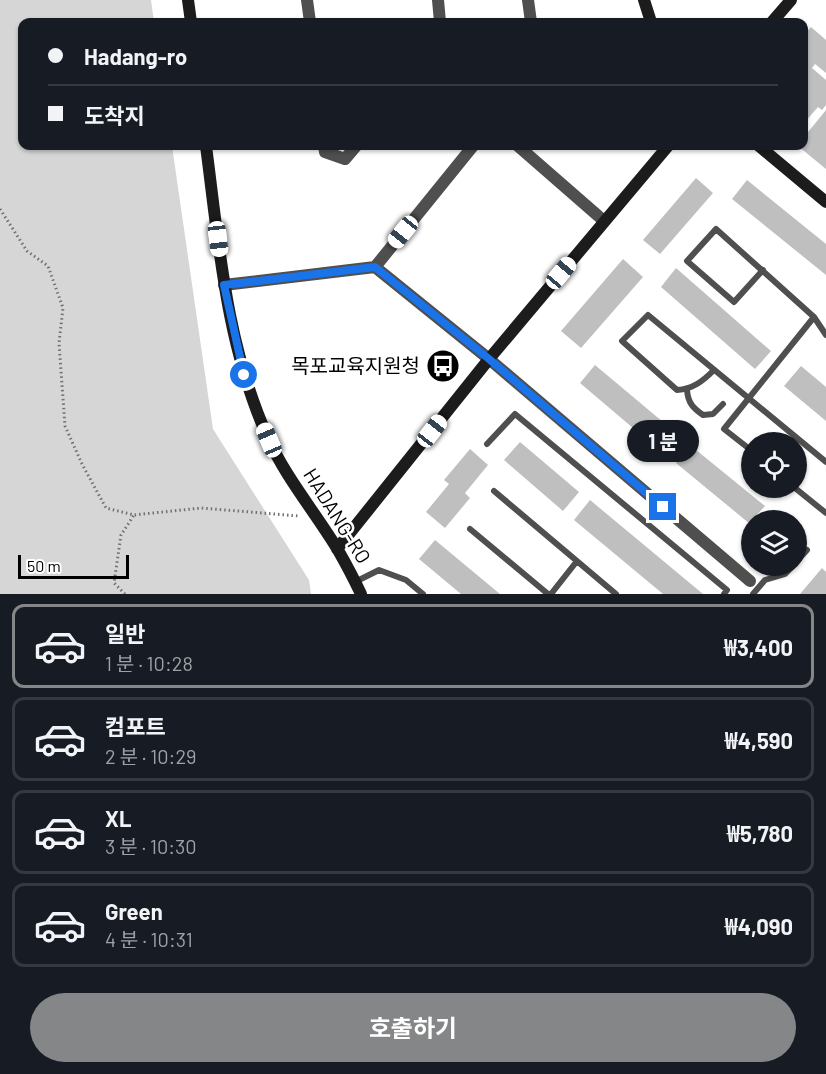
<!DOCTYPE html>
<html lang="ko">
<head>
<meta charset="utf-8">
<style>
	:root { --surface:#171b24; --page:#242831; --text:#f1f3f6; --muted:#9ea1a6; --line:#363941; --accent:#858687 }
	body { margin:0; font-family:Barlow,"Noto Sans KR",sans-serif; background:var(--page); color:var(--text); height:100vh; display:flex; flex-direction:column; font-size:22px; white-space:nowrap }
	* { box-sizing:border-box; margin:0 }
	p { font-size:20px; color:var(--muted) }
	.icon { flex:none; width:33px; height:33px; fill:none; stroke:currentColor; stroke-width:2; stroke-linecap:round; stroke-linejoin:round }
	.map { position:relative; height:594px; overflow:hidden }
	.details { display:flex; flex-direction:column; background:var(--surface); flex:1 }
	.details>* { flex:none }
	.guide { position:absolute; left:18px; top:18px; width:790px; height:132px; border-radius:12px; box-shadow:0 2px 4px #0004; display:grid; align-content:center; height:132px; padding:0 30px; background:var(--surface) }
	.controls { position:absolute; left:741px; top:432px; display:grid; gap:12px }
	.controls a { display:grid; place-items:center; width:66px; height:66px; border-radius:50%; background:var(--surface); box-shadow:0 2px 4px #0004; font-size:30px }
	.scale { position:absolute; left:18px; bottom:15px; width:111px; box-sizing:border-box; padding-left:6px; border:3px solid #000; border-top:0; font-size:16px; line-height:21px; white-space:nowrap; color:#000; -webkit-text-stroke:4px #fff; paint-order:stroke }
	.end { position:absolute; width:27px; height:27px; margin:-14px; border:8px solid #1a73e8; background:#fff; box-shadow:0 0 0 3px #fff }
	.from { border-radius:50% }
	.bubble { position:absolute; height:42px; border-radius:21px; background:var(--surface); box-shadow:0 2px 4px #0004; font-size:20px; font-weight:700; line-height:42px; text-align:center }
	.car { position:absolute; width:18px; height:36px; margin:-18px -9px; border-radius:8px; box-shadow:0 0 4px 2px #0007; background:linear-gradient(#fff 24%,#345 0 40%,#fff 0 76%,#345 0 86%,#fff 0) }
	.guide b { display:flex; align-items:center; gap:21px; height:57px; font-size:22px }
	.guide b+b { border-top:2px solid var(--line) }
	.guide i { width:15px; height:15px; background:var(--text) }
	ul { padding:10px 0 0; list-style:none }
	li { display:flex; align-items:center; gap:18px; height:84px; margin:0 12px 9px; padding:0 18px; border:3px solid var(--line); border-radius:12px }
	li div { flex:1 }
	li b { display:block; font-size:22px }
	li em { font-style:normal; font-weight:700 }
	li.on { border-color:var(--accent) }
	li>.icon { width:54px; height:54px; stroke-width:1.5 }
	.cta { display:flex; gap:12px; margin-top:auto; padding:12px 30px }
	.cta a { flex:1; height:69px; border-radius:36px; background:var(--accent); color:#fff; font-size:24px; font-weight:700; line-height:69px; text-align:center }
	.map>svg:first-child { display:block }
</style>
</head>
<body>
<div class="map">
<svg width="826" height="594" viewBox="0 0 826 594">
	<rect width="100%" height="100%" fill="#fff"/>
	<path fill="#d6d6d6" d="M0,0H151L154,22H22V146H172L213,429L309,580L311,594H0Z"/>
	<path fill="#bfbfbf" d="M811,27L826,40V73L815,64L812,68L826,80V105L822,110L818,107L804,123V35Z
		M826,110V169L798,146H804V137Z
		M696,178L713,193L660,254L643,240Z
		M747,180L826,244V275L732,199Z
		M623,259L643,277L581,348L561,331Z
		M676,268L771,351L755,369L661,287Z
		M595,365L669,427L653,445L580,383Z
		M801,366L826,387V421L784,386Z
		M520,442L579,492L563,511L504,460Z
		M690,445L765,506L752,520L750,524L676,463Z
		M470,449L488,465L465,493L470,498L445,528L426,512L449,484L444,480Z
		M590,500L703,594H663L574,520Z
		M435,540L500,594H461L419,559Z
		M822,568L826,572V594H800Z"/>
	<g fill="none" stroke-linecap="round" stroke-linejoin="round">
		<path stroke="#717171" stroke-width="3" stroke-dasharray="1.5 3" stroke-linecap="butt" d="M0,209L27,251L48,266L63,308L59,343L65,426L82,464L106,508L134,515L201,508L299,516
			M125,594L114,583L121,535L134,515"/>
		<path stroke="#4f4f4f" stroke-width="6" d="M763,270L734,302L687,261L716,229L814,317L826,335
			M714,370C703,381 693,389 677,390L622,341L648,315L826,462
			M687,390C688,403 693,408 703,415L713,414L723,404
			M487,444L515,414L727,590L724,594
			M752,451L724,429L814,317
			M795,488L826,513
			M494,491L616,594
			M470,529L548,594
			M796,562L807,550
			M355,582L379,570L406,580L423,594
			M551,594L577,561
			M753,594L765,580L785,574L793,566"/>
		<path stroke="#4f4f4f" stroke-width="12" d="M307,0L310,22
			M438,0L440,22
			M528,0L531,22
			M324,146L325,152L345,159L356,146
			M518,146L604,221
			M375,267L473,146
			M224,285L375,267L489,359L750,581"/>
		<path stroke="#1c1c1c" stroke-width="12" d="M188,0L191,22
			M644,0L651,22
			M772,22L791,0
			M206,146C219,245 226,345 268,438C286,478 315,512 338,550C346,564 354,579 361,594
			M759,146L826,202
			M337,549L489,359L668,146"/>
	</g>
	<g fill="none" stroke-linecap="round" stroke-linejoin="round">
		<path stroke="#1a73e8" stroke-width="8" d="M244,375L224,285L375,267L489,359L663,507"/>
	</g>
	<defs>
		<g id="bus-disc" transform="scale(1.725)"><circle r="9.5" fill="#000" stroke="#fff"/><path d="M-5-6H5V4H4V6H2V4H-2V6H-4V4H-5ZM-3.5-4V0h7V-4ZM-3.5 1.2v1.5H-2V1.2ZM2 1.2v1.5H3.5V1.2Z" fill="#fff"/></g>
	</defs>
	<g fill-rule="evenodd">
		<use href="#bus-disc" x="443" y="366"/>
	</g>
	<g text-anchor="middle" stroke-width="5" stroke-linejoin="round" paint-order="stroke">
		<g font-size="20" fill="#000" stroke="#fff" text-anchor="end">
			<text x="420" y="373">목포교육지원청</text>
		</g>
		<g font-size="20" fill="#000" stroke="#fff">
			<text transform="translate(337 516) rotate(58)" y="7">HADANG-RO</text>
		</g>
	</g>
</svg>
<div class="controls">
<a><svg class="icon" aria-label="locate" viewBox="0 0 24 24"><circle cx="12" cy="12" r="6"/><path d="M12 2v4M12 18v4M2 12h4M18 12h4"/></svg></a>
<a><svg class="icon" aria-label="layers" viewBox="0 0 24 24"><path d="M12 4l9 5-9 5-9-5zM3 14l9 5 9-5"/></svg></a>
</div>
<div class="scale">50 m</div>
<i class="end from" style="left:244px;top:375px"></i>
<i class="end" style="left:663px;top:507px"></i>
<div class="bubble" style="left:627px;top:420px;width:72px">1 분</div>
<i class="car" style="left:403px;top:232px;rotate:219deg"></i>
<i class="car" style="left:218px;top:239px;rotate:173deg"></i>
<i class="car" style="left:561px;top:273px;rotate:40deg"></i>
<i class="car" style="left:432px;top:431px;rotate:38deg"></i>
<i class="car" style="left:269px;top:440px;rotate:337deg"></i>
<div class="guide">
<b><i class="from"></i>Hadang-ro</b>
<b><i></i>도착지</b>
</div>
</div>
<section class="details">
<ul>
<li class="on"><svg class="icon" aria-label="car" viewBox="0 0 24 24"><path d="M5 17H2v-5l4-1 3-4h7l3 4 3 1v5h-3M9 17h6M6 11h13"/><circle cx="7" cy="17" r="2"/><circle cx="17" cy="17" r="2"/></svg><div><b>일반</b><p>1 분 · 10:28</p></div><em>₩3,400</em></li>
<li><svg class="icon" aria-label="car" viewBox="0 0 24 24"><path d="M5 17H2v-5l4-1 3-4h7l3 4 3 1v5h-3M9 17h6M6 11h13"/><circle cx="7" cy="17" r="2"/><circle cx="17" cy="17" r="2"/></svg><div><b>컴포트</b><p>2 분 · 10:29</p></div><em>₩4,590</em></li>
<li><svg class="icon" aria-label="car" viewBox="0 0 24 24"><path d="M5 17H2v-5l4-1 3-4h7l3 4 3 1v5h-3M9 17h6M6 11h13"/><circle cx="7" cy="17" r="2"/><circle cx="17" cy="17" r="2"/></svg><div><b>XL</b><p>3 분 · 10:30</p></div><em>₩5,780</em></li>
<li><svg class="icon" aria-label="car" viewBox="0 0 24 24"><path d="M5 17H2v-5l4-1 3-4h7l3 4 3 1v5h-3M9 17h6M6 11h13"/><circle cx="7" cy="17" r="2"/><circle cx="17" cy="17" r="2"/></svg><div><b>Green</b><p>4 분 · 10:31</p></div><em>₩4,090</em></li>
</ul>
<div class="cta"><a>호출하기</a></div>
</section>
</body>
</html>
